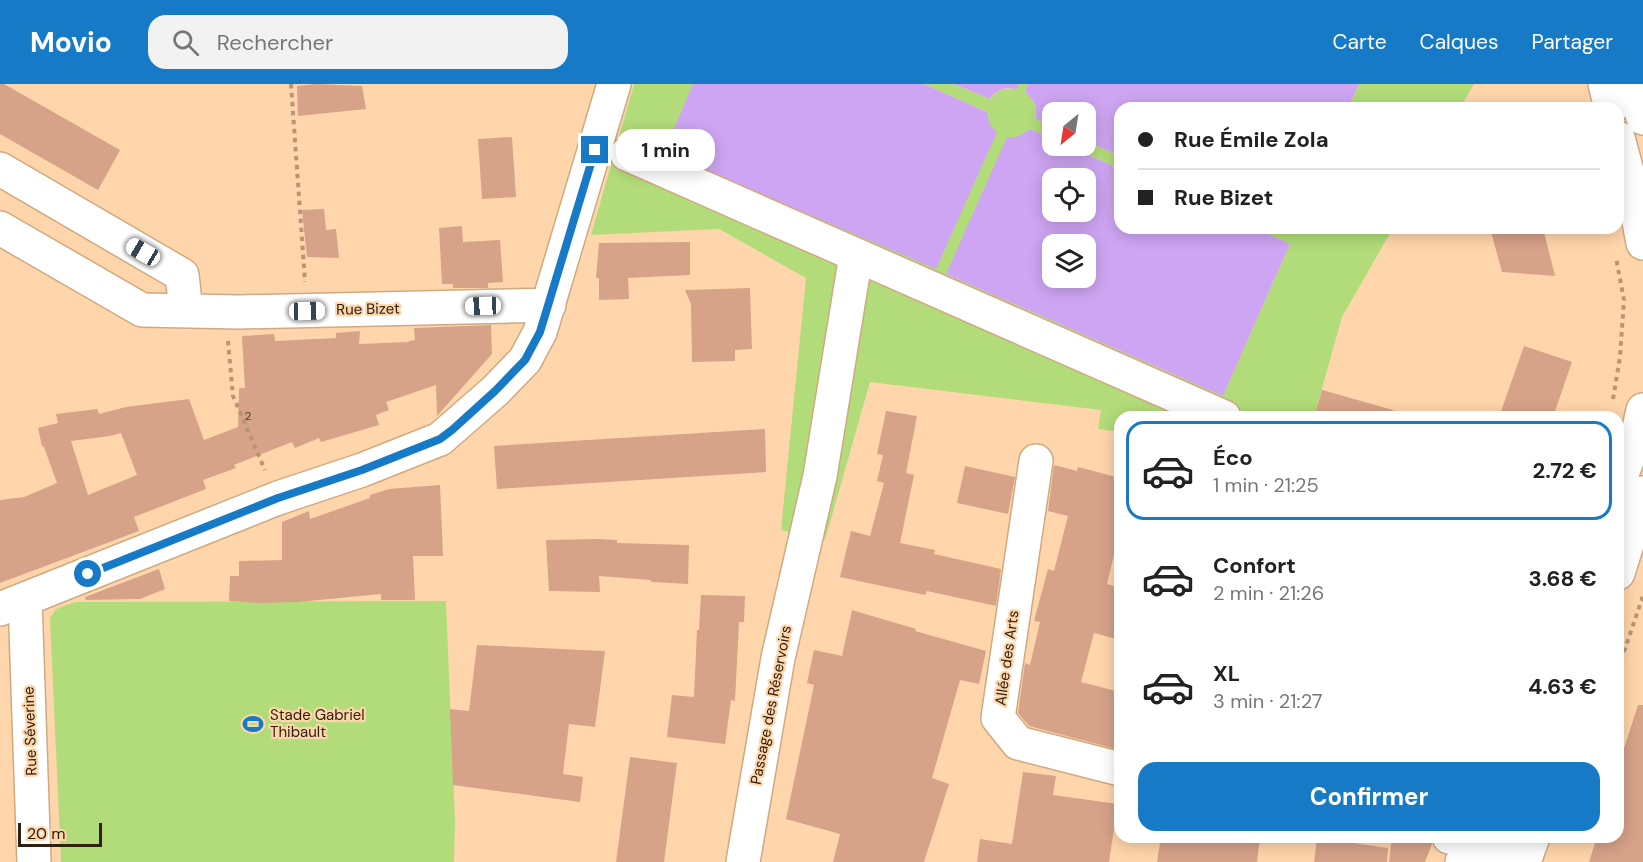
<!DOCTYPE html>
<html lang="fr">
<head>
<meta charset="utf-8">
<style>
	:root { --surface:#fff; --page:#f2f2f2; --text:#222; --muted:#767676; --line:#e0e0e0; --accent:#177ac6 }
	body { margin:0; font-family:"DM Sans",sans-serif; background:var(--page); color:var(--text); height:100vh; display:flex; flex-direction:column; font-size:22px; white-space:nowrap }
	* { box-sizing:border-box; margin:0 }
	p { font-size:20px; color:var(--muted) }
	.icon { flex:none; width:33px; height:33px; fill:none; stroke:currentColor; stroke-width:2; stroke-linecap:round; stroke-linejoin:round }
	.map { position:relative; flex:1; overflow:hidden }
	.side { position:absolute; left:1114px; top:327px; width:510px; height:432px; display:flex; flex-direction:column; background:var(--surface); border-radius:18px; box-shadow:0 3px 15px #0003 }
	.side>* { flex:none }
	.hud { position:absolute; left:1114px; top:18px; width:510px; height:132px; border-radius:18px; box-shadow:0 3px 15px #0003; display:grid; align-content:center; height:132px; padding:0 24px; background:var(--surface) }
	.needle { width:39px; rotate:210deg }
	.buttons { position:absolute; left:1042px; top:18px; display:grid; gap:12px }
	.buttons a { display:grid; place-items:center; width:54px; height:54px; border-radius:12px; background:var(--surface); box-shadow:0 3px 15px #0003; font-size:30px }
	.scale { position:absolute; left:18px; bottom:15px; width:84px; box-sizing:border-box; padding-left:6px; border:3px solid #2f200f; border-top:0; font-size:16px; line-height:21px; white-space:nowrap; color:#2f200f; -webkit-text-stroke:4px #ffd6ab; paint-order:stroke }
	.end { position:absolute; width:27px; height:27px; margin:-14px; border:8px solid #177ac6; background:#fff; box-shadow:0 0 0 3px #fff }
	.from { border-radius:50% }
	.bubble { position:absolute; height:42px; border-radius:18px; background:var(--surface); box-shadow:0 3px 15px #0003; font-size:20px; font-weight:700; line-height:42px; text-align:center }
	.car { position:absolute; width:18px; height:36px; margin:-18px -9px; border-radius:8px; box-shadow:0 0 4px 2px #0007; background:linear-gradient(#fff 24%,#345 0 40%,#fff 0 76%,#345 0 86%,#fff 0) }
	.hud b { display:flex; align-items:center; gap:21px; height:57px; font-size:22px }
	.hud b+b { border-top:2px solid var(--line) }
	.hud i { width:15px; height:15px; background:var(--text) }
	ul { padding:10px 0 0; list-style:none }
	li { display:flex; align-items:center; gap:18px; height:99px; margin:0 12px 9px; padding:0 12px; border:3px solid transparent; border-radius:18px }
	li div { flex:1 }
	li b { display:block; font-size:22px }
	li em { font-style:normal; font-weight:700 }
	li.on { border-color:var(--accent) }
	li>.icon { width:54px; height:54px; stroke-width:1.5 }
	.button { display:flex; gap:12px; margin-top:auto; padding:12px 24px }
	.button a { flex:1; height:69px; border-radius:18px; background:var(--accent); color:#fff; font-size:24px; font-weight:700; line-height:69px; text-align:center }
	header { display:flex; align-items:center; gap:36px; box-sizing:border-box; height:84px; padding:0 30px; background:var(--accent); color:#fff }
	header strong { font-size:28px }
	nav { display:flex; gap:33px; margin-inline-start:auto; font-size:21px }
	.search { width:420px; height:54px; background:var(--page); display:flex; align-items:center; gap:15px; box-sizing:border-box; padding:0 21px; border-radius:18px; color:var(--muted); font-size:22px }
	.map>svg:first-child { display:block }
</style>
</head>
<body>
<header>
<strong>Movio</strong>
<div class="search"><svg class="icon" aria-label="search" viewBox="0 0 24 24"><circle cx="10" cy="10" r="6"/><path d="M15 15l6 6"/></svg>Rechercher</div>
<nav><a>Carte</a><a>Calques</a><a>Partager</a></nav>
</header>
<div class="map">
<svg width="1643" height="778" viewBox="0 0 1643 778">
	<rect width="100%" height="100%" fill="#ffd6ab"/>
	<path fill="#b2dc7a" d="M634,0H693L664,68L993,45L990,41L987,28L924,0H954L990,15L999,6L1017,4L1019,0H1028L1025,7L1036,21V35L1053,42V55L1030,45L1017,53L946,190L1223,312L1290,160L1255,144H1285L1294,148L1295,144H1393L1342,233L1314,333H1120V348L1098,345L1101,326L870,298L825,456L781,446L806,194L719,145L591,151Z
		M1359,0H1474L1460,24H1348Z
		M1086,57L1120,72V85L1068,62H1086Z
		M446,517L455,737L454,778H61L50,534L56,525L75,518Z"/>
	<path fill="#cea5f3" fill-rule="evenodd" d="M693,0H924L987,28L990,41L997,48L936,185L664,68Z
		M954,0H1019L1017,5C1005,3 997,5 990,15Z
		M1028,0H1359L1348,24H1120V72L1086,57V28H1053V42L1036,35V21L1025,7Z
		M1030,45L1053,55V62H1068L1120,85V144H1255L1290,160L1223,312L946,190L1007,53H1017ZM1053,94H1086V128H1053ZM1086,160V194H1053V160Z"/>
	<path fill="#d6a288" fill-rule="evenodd" d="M0,0H4L120,66L98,106L0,50Z
		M315,0L362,2L366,25L298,32L297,2Z
		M512,53L516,113L482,115L478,55Z
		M324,125L326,146L336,145L339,174L307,173L302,126Z
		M462,142L463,158L500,156L503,198L488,199V204H453V200H442L439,144Z
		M1490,144H1543L1555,192L1502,188Z
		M690,158V191L628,194L629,215L599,216V194H596L599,159Z
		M750,204L752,265L735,266V277L692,278L691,220L685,206Z
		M491,241L492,270L437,332L436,301L386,318L389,326L376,331L379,341L321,358L319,354L295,364L292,358L234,381L236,384L203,396L206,405L134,433L139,447L0,499V416L24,413L57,399L44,363L42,362L38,344L58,339L56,330L97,325L99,330L126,323L189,315L204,356L238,343L239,304H245L242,252L274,250L275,257L336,254V249L360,247L359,260L409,258V257L415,256L414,244ZM121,349L137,391L88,411L71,357L110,352Z
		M1524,262L1572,278L1553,333H1499Z
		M1322,306L1393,326L1392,333H1314Z
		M886,327L917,332L906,389L914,391L900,459L935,466L934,470L1001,485L996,522L927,507L925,511L840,493L851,447L870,452L884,399L877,397L883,371L877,370Z
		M765,345L766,388L497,405L494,362Z
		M1054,381L1077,387L1078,383L1120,394V446L1107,500L1120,504V556L1094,549L1081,598L1120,608V666L1029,642L1018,629L1025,579L1030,581L1040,538L1034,537L1048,485L1054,487L1068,432L1048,427Z
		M965,382L1015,393L1008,430L957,419Z
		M440,401L443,472H413L415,516H381V510L298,518L260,519L229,517L230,492H239V477L282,476V438L309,427L310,435L370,414V411L389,405Z
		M598,455L617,456V459L689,461L688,500L651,498V496L599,492L600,508L549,507L546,456Z
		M159,485L165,505L140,515L86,516L85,513Z
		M701,511L745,512L744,538H739L735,617L731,616L725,660L667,653L672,611L694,613L697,546H699Z
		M852,526L916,545L915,547L986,567L979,600L960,596L932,694L949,700L924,778H833L840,750L786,735L814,601L807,599L814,566L842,572Z
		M477,561L605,567L595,643L569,640L563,690L583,693L580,718L453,701L450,625L469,627Z
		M1638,621H1643V778H1589L1597,753H1618V683Z
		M630,673L677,679L664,778H616Z
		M1023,688L1056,692L1053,711L1118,720L1109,778H977L980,755L1012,760Z
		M1161,753H1260L1257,778H1157Z
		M1392,753H1431L1432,760L1425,778H1389Z
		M1317,754L1388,764L1387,778H1314Z"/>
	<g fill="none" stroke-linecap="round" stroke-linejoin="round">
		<g stroke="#d0a980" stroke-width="36">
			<path id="minor" d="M627,70L1224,333
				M0,85L182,191L186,227
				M0,144L142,226L239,228L549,221
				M1036,377L998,634L1018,659L1120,685
				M25,516L34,778
				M0,525L278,414L362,386L440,355L495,307L525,276L540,248L614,0
				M1449,753L1493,763
				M743,778L778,574L820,392L856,171"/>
		</g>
		<g stroke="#d0a980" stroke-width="36">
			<path id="major" d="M1605,0L1611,24
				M1634,0L1643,34
				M1618,54L1635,117L1643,159
				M1618,401L1639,344L1643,326
				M1618,489L1643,409
				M1462,778L1493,763L1519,778
				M1524,778L1533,753"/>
		</g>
		<path stroke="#b69674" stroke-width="4" stroke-dasharray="4.5 4.5" stroke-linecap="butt" d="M291,0L305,198
			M228,257L233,312L265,386
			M1613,315L1620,273L1624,216L1616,174
			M1618,585L1643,512"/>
		<use href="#minor" stroke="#fff" stroke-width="33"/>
		<use href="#major" stroke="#fff" stroke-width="33"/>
	</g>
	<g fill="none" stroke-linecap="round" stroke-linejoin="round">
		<path stroke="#177ac6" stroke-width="8" d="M88,490L278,414L362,386L440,355L452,346L495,307L525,276L540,248L595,66"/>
	</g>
	<defs>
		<g id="stadium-bare" transform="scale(1.62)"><path d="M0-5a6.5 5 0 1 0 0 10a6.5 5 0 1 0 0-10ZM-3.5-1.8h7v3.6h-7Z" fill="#177ac6" stroke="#ffd6ab" stroke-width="2.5" paint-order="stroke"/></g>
	</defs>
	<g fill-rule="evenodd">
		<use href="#stadium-bare" x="253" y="640"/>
	</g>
	<g text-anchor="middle" stroke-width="4.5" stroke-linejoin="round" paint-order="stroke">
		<g font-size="12" fill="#59402d">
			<text x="248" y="336">2</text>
		</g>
		<g font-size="15" fill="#2f200f" stroke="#ffd6ab">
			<text transform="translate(368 225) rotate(-1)" y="5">Rue Bizet</text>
			<text transform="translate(1007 574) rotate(-82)" y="5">Allée des Arts</text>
			<text transform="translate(771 621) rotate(-79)" y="5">Passage des Réservoirs</text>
			<text transform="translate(30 647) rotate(-92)" y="5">Rue Séverine</text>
		</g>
		<g font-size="15" fill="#2f200f" stroke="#ffd6ab" text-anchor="start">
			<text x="270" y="636">Stade Gabriel<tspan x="270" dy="17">Thibault</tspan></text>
		</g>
	</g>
</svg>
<div class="buttons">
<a><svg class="needle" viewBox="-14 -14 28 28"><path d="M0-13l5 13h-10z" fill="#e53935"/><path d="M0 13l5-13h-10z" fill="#767676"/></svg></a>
<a><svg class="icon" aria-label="locate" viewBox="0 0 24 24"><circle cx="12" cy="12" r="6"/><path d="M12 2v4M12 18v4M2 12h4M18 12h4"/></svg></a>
<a><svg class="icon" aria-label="layers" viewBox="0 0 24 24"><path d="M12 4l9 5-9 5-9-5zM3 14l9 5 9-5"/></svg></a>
</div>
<div class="scale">20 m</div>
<i class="end from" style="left:88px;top:490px"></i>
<i class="end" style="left:595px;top:66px"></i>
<div class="bubble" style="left:616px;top:45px;width:99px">1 min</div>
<i class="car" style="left:143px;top:168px;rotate:300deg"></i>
<i class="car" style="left:483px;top:222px;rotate:268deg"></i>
<i class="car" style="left:307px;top:227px;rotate:89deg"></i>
<div class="hud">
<b><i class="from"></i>Rue Émile Zola</b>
<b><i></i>Rue Bizet</b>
</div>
<section class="side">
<ul>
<li class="on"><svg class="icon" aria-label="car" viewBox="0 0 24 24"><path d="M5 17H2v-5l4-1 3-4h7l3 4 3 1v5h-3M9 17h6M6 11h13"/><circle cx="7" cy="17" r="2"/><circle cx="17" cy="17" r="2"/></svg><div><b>Éco</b><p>1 min · 21:25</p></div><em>2.72 €</em></li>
<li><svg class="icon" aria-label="car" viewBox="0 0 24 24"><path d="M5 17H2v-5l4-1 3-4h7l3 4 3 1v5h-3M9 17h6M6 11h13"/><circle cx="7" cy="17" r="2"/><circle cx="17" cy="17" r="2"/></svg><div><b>Confort</b><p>2 min · 21:26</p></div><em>3.68 €</em></li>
<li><svg class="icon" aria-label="car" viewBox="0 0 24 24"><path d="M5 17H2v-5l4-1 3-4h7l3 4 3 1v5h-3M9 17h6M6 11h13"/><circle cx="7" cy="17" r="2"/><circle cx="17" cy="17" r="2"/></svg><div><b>XL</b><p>3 min · 21:27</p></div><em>4.63 €</em></li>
</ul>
<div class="button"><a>Confirmer</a></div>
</section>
</div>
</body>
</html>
